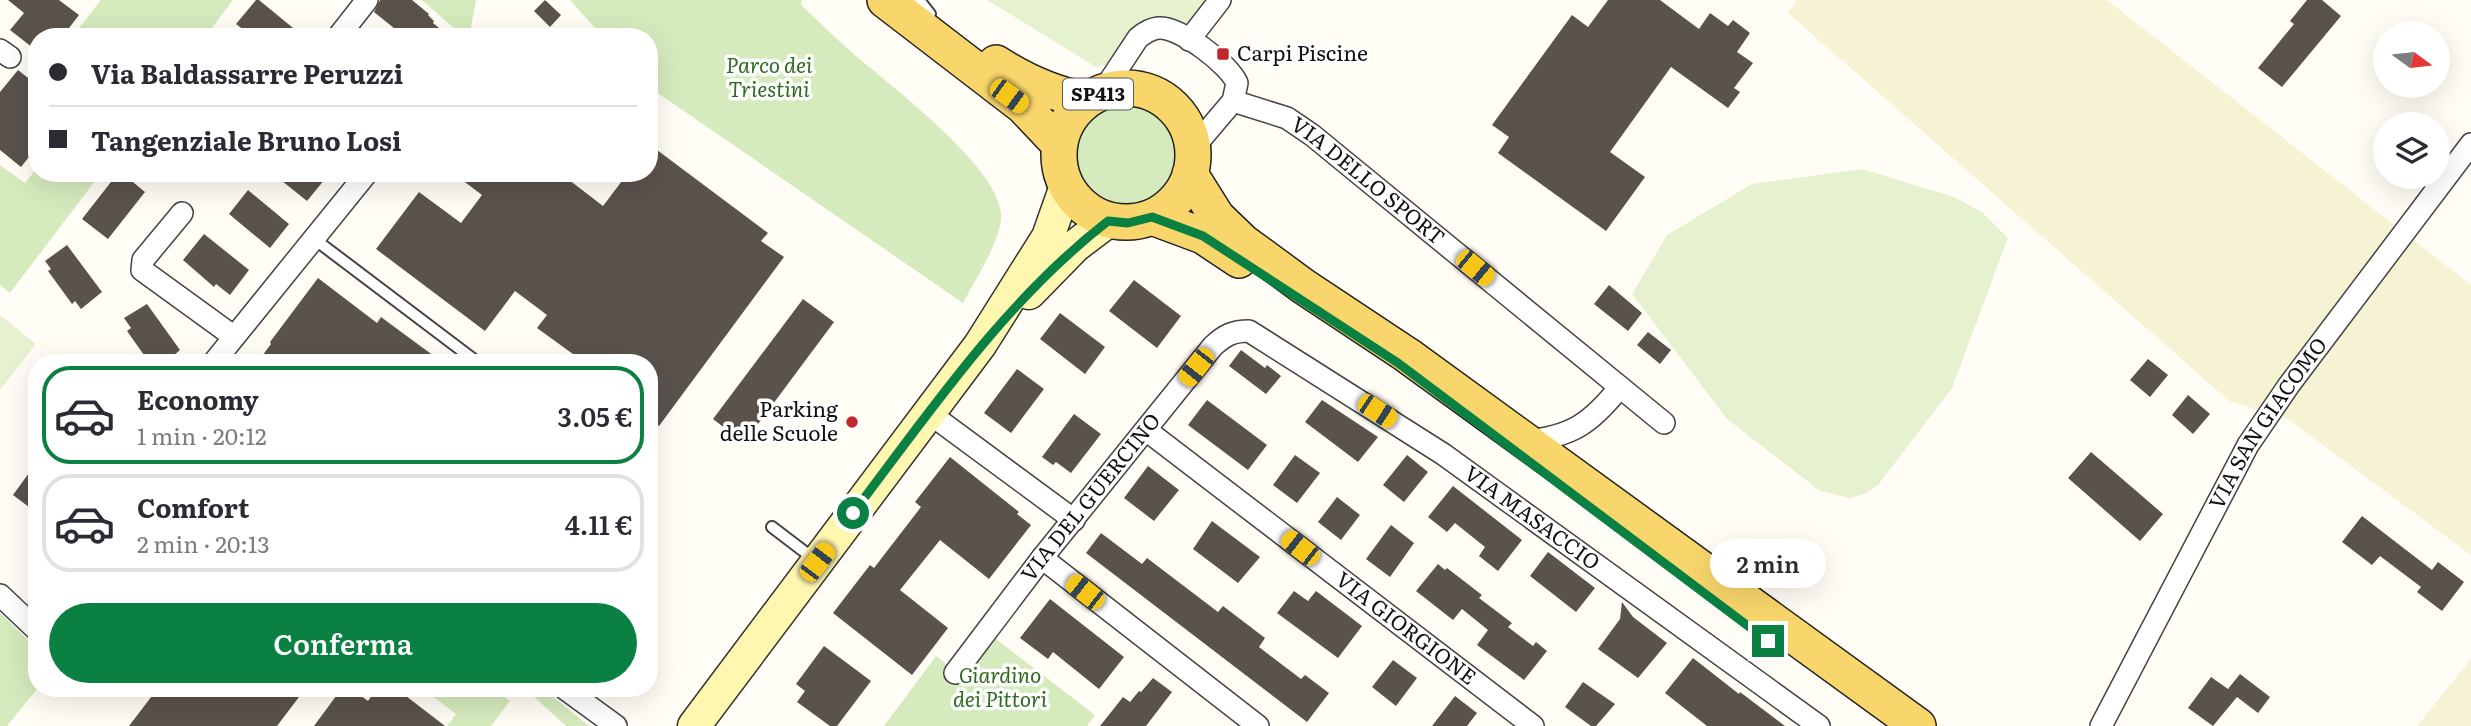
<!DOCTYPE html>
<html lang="it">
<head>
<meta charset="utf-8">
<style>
	:root { --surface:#fff; --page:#f2f2f3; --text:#2b2b33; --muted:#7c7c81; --line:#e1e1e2; --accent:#0b8043 }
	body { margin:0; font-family:Literata,serif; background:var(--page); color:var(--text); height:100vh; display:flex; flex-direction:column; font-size:26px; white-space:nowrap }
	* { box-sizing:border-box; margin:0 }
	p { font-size:23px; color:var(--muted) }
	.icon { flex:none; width:38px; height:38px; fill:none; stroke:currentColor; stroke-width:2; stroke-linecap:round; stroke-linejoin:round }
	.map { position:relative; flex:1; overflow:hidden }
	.sheet { position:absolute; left:28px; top:354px; width:630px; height:343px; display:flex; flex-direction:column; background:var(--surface); border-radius:28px; box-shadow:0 7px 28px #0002 }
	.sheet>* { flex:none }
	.hud { position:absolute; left:28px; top:28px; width:630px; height:154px; border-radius:28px; box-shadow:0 7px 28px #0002; display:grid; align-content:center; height:154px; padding:0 21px; background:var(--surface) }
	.needle { width:46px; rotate:105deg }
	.fabs { position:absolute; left:2373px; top:21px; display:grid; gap:14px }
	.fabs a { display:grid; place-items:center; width:77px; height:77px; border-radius:50%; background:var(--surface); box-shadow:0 7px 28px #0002; font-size:35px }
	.end { position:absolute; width:32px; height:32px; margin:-16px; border:9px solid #0b8043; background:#fff; box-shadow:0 0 0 4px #fff }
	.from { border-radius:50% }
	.bubble { position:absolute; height:49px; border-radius:24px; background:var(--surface); box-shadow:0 7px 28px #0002; font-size:23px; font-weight:600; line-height:49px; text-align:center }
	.car { position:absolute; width:21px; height:42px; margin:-21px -10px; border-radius:9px; box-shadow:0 0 5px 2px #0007; background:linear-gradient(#f5c518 24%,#345 0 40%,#f5c518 0 76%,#345 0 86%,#f5c518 0) }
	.hud b { display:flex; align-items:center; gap:24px; height:66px; font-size:26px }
	.hud b+b { border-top:2px solid var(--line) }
	.hud i { width:18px; height:18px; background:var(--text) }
	ul { padding:12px 0 0; list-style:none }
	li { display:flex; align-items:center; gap:21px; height:98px; margin:0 14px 10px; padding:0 7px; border:4px solid var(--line); border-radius:28px }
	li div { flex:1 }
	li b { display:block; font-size:26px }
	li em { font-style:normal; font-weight:600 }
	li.current { border-color:var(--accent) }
	li>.icon { width:63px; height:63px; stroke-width:1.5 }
	.button { display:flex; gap:14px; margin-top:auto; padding:14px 21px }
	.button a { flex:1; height:80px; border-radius:42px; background:var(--accent); color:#fff; font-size:28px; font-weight:600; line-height:80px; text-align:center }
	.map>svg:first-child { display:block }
</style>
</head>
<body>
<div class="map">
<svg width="2471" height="726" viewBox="0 0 2471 726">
	<rect width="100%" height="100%" fill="#fffdf5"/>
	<path fill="#f6f3d4" d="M1797,0H2107L2471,285V555L2288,419L2229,401L1788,13Z
		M2471,659V726H2417Z"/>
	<path fill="#d5ebbd" d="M101,0H233L205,37H72Z
		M422,0H476L469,37H464Z
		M570,0H802L801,5C820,22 837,40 856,56C891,86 1000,168 1001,215C1002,239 974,282 963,303L649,87V37H603Z
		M1071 155a55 55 0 1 1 110 0a55 55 0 1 1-110 0Z
		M0,165L25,183L37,168V173H101L10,293L0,285Z
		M0,613L37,649L38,688L7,726H0Z
		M992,636L1095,715L1087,726H884L936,656L962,676Z
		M493,688L510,701L491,726H447L456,714L423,689Z
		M520,688H542L589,726H566L530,693Z"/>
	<path fill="#e6f2cf" d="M987,0H1213L1188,31L1151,22L1122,61L1096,67Z
		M1862,169L1954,197L1982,212L2008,238L1952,388L1878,485L1864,494L1850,498L1820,491L1727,419L1632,294L1667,235L1752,184Z
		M0,315L36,344L0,390Z"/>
	<path fill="#5a524d" d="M8,0H59L79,15L62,37H58L48,29L42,37H37V44L33,48L10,30L24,13Z
		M256,0H259L304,37H253L236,24Z
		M380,0H412L429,14L428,15L434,21L433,23L450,37H405L374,12Z
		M545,0L561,15L550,27L534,11Z
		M1608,0H1660L1699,29L1710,13L1728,26L1733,20L1750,33L1737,52L1753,63L1734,88L1740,92L1728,108L1671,67L1610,152L1645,177L1606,231L1498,153L1509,137L1492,125L1572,15L1588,27Z
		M2307,0H2322L2341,16L2282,87L2258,68L2294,24L2290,21Z
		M18,70L37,85V147L21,167L0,150V92Z
		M649,144L768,233L761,241L784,257L659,426L649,418V362H584L537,328L547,315L515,291L485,331L376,249L419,192L461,223L482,195L453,173H560L603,206L628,173H649Z
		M118,173H122L145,192L108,239L82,219Z
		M272,173H330L307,201Z
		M248,190L289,224L270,248L229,214Z
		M204,234L249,270L230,295L216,284L214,287L183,260Z
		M67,245L102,292L81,309L75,301L72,304L48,271L51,269L45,261Z
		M318,278L377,323L381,317L442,362H271L262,356L271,344L270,342Z
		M1134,280L1181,316L1157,348L1109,311Z
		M1609,285L1642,313L1628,331L1594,304Z
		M803,299L834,322L744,443L713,419Z
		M147,304L180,350L173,356L178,362H149L127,331L131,328L124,318Z
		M1060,313L1105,347L1085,374L1040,339Z
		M1648,332L1671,350L1660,364L1637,345Z
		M1241,350L1265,368L1267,365L1281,376L1266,394L1229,366Z
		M2148,359L2168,375L2150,397L2130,380Z
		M1017,369L1044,389L1011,433L984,413Z
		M2188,395L2210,414L2193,434L2172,415Z
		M1207,400L1267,445L1248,470L1188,425Z
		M1322,400L1378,437L1358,462L1305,422Z
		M1074,414L1101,434L1071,473L1056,462L1053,465L1042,457Z
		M2091,452L2163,514L2140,541L2068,478Z
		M1295,455L1320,473L1297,503L1273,485Z
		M1407,455L1428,472L1404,502L1383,485Z
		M950,457L1019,512L1017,514L1031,525L989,579L940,540L900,590L948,628L912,675L833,613L870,565L874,568L921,507L915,502Z
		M37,462V513L13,495Z
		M1148,466L1179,490L1154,521L1124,498Z
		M1453,486L1522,540L1498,571L1479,556L1485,547L1455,523L1447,532L1428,517Z
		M1337,497L1360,515L1341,540L1318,522Z
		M2362,516L2432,570L2438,562L2464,582L2442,611L2417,592L2421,587L2380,556L2372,565L2342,542Z
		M1212,521L1260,557L1238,583L1193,549Z
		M1391,525L1414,543L1390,577L1366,559Z
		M1101,533L1142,564L1147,558L1218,612L1223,606L1265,638L1259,647L1301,679L1305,675L1329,693L1307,722L1086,553Z
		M1548,552L1595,588L1576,612L1530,576Z
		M1438,564L1445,570L1447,568L1482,595L1479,598L1512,623L1508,627L1533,646L1536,642L1547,651L1524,680L1477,645L1488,630L1462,609L1453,620L1416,591Z
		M1294,591L1308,601L1316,591L1362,626L1338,658L1277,613Z
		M1050,599L1124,657L1099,689L1053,652L1048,659L1020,638Z
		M1622,602L1633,617L1667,643L1638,678L1598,649L1620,619Z
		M824,646L871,681L837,726H830L797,702L805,691L796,684Z
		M1693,658L1739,694L1740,692L1785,726H1707L1665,693Z
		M1393,660L1417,678L1396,706L1372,687Z
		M2240,674L2270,697L2258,713L2237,697L2213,726L2188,708L2211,677L2228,689Z
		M1153,678L1172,692L1146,726H1100L1123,697L1130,702L1139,691L1141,692Z
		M1583,682L1615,704L1596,726H1591L1565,707Z
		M158,688H287L299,697L277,726H129Z
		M342,688H350L368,701L377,688H412L406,696L445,726H314Z
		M1455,696L1477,713L1467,726H1432Z"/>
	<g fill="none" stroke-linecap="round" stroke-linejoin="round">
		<g stroke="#444" stroke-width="14">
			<path id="lane" d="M919,0L930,14
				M313,238L477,362
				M772,527L814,559"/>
		</g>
		<g stroke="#444" stroke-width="24">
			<g id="street">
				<path d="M338,37L367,0"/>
				<path d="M1189,40L1220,0"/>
				<path d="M0,50L10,57"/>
				<path d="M1103,91L1138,38C1144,33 1150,29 1158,28C1179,26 1229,64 1237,83L1233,101L1194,147"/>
				<path id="s1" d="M1233,101L1287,118L1312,135L1664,423"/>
				<path d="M182,213L143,260L142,270L233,336"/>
				<path d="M214,362L367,173"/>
				<path d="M929,413L1074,520"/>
				<path id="s2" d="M1146,430L1533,726"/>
				<path d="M1525,441C1572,437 1591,423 1620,387"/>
				<path d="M1042,558L1258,726"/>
				<path d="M0,595L37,630"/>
				<path id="s3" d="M955,673L1042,558L1213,346C1225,335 1233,331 1249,331L1443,454L1819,726"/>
				<path d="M564,688L616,726"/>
				<path id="s4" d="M2101,726L2248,445L2289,385L2471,144"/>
			</g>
		</g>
		<g stroke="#333" stroke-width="35">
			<path id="secondary" d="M1029,293L1075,246L1108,221
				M694,726L980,345L1048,237L1066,186"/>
		</g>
		<g stroke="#222" stroke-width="38">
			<path id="primary" d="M885,0L1023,106L1059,144
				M996,63C1024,81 1052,94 1085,100
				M1059 155a67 67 0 1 1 134 0a67 67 0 1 1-134 0Z
				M1190,174L1217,217L1243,242L1303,286L1407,355L1918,726
				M1152,217L1203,236L1239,260"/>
		</g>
		<use href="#lane" stroke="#fff" stroke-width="10"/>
		<use href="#street" stroke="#fff" stroke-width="21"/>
		<use href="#secondary" stroke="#fff6b0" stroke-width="32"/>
		<use href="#primary" stroke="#f9d66b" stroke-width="35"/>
	</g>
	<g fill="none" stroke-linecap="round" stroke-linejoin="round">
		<path stroke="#0b8043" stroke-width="9" d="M853,513C931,410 1005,301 1108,221L1128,223L1152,217L1203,236L1398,363L1768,641"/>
	</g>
	<g fill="#c4262e" stroke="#fff" stroke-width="2.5">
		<rect x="1216" y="47" width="14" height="14" rx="3.5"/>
		<circle cx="852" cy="422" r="7"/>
	</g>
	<g text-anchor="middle" stroke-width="7" stroke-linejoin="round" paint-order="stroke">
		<rect fill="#fff" stroke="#585858" stroke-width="2" x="1063" y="78.5" width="70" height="31" rx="5"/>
		<g font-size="19" font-weight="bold" fill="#111">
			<text x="1098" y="101">SP413</text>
		</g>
		<g font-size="21" fill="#111" stroke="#fff" text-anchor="start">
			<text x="1237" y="61">Carpi Piscine</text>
			<text x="838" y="417" text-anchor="end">Parking<tspan x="838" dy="24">delle Scuole</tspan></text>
		</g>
		<g font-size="21" font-style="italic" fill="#2f6b1f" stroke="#fff">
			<text x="769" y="73">Parco dei<tspan x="769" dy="24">Triestini</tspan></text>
			<text x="1000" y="683">Giardino<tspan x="1000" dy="24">dei Pittori</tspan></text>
		</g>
		<g font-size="21" fill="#111" stroke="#fff">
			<text dy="7" stroke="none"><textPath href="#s1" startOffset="159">VIA DELLO SPORT</textPath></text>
			<text dy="7" stroke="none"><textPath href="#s4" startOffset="346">VIA SAN GIACOMO</textPath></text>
			<text dy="7" stroke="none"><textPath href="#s3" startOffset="222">VIA DEL GUERCINO</textPath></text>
			<text dy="7" stroke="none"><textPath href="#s3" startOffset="796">VIA MASACCIO</textPath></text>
			<text dy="7" stroke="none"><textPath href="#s2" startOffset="327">VIA GIORGIONE</textPath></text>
		</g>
	</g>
</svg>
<div class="fabs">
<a><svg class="needle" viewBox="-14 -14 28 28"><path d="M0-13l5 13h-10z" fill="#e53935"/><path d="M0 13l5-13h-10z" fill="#7c7c81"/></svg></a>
<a><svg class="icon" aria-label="layers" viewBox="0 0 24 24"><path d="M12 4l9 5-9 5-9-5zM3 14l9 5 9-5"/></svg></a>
</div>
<i class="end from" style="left:853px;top:513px"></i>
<i class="end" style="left:1768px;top:641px"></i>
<div class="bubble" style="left:1710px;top:539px;width:116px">2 min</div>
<i class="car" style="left:1009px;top:96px;rotate:126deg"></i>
<i class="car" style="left:1475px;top:268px;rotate:129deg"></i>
<i class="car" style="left:1196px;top:367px;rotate:218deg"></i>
<i class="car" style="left:1377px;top:411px;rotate:123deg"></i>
<i class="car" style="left:1300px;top:548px;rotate:308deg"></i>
<i class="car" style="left:817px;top:562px;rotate:37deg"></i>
<i class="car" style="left:1085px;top:592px;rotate:308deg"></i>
<div class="hud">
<b><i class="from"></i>Via Baldassarre Peruzzi</b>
<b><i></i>Tangenziale Bruno Losi</b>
</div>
<section class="sheet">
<ul>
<li class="current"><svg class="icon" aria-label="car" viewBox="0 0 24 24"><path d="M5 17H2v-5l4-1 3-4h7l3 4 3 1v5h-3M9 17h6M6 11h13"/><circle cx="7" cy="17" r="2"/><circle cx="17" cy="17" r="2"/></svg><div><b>Economy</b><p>1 min · 20:12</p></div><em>3.05 €</em></li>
<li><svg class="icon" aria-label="car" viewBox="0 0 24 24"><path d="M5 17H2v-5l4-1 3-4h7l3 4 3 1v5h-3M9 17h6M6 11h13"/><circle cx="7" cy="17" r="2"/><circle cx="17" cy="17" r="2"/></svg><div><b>Comfort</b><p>2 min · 20:13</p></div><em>4.11 €</em></li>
</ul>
<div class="button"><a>Conferma</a></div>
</section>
</div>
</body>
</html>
